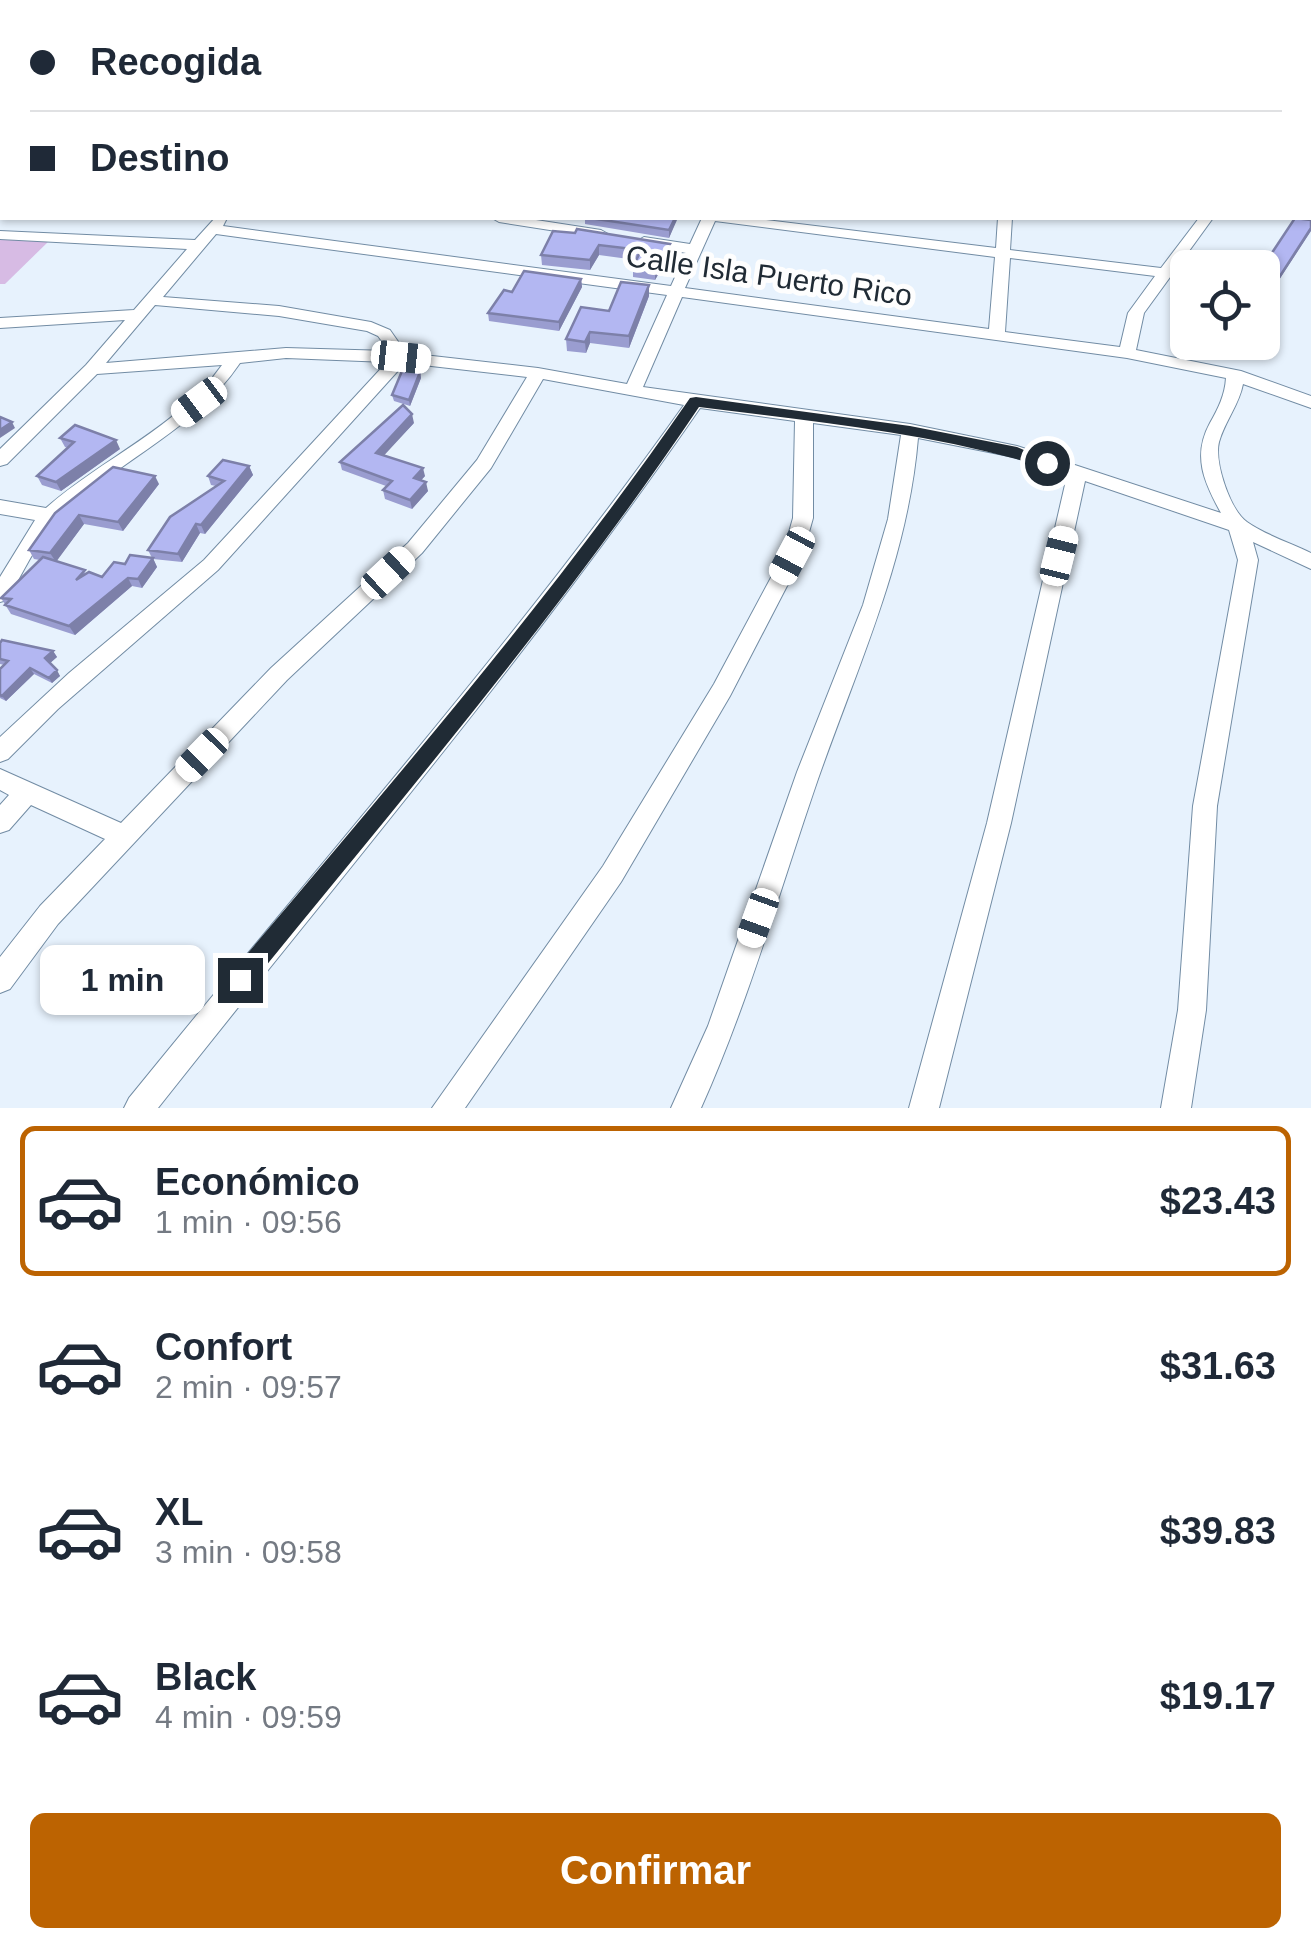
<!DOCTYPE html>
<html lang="es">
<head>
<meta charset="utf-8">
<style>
	:root { --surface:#fff; --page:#f6f6f7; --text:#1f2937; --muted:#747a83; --line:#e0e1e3; --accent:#bc6301 }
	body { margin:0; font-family:Arial,sans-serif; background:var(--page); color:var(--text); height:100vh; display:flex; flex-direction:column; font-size:38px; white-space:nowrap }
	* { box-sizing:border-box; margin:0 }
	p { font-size:32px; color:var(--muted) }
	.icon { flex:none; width:55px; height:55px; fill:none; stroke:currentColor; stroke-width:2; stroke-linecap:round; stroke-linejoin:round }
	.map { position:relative; height:1108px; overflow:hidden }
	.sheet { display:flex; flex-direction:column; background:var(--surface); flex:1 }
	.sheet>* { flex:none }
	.top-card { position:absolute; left:0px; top:0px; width:1312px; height:220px; box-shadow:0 2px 8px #0004; display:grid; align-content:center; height:220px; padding:0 30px; background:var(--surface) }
	.buttons { position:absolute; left:1170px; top:250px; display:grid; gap:20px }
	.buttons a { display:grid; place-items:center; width:110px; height:110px; border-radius:15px; background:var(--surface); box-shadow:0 2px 8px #0004; font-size:50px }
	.end { position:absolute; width:45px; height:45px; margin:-22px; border:12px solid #202b35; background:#fff; box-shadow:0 0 0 5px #fff }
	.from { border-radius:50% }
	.bubble { position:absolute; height:70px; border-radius:15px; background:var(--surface); box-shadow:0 2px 8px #0004; font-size:32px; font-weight:700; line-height:70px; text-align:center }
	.car { position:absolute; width:30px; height:60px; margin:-30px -15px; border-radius:12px; box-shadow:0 0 8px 2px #0007; background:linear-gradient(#fff 24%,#345 0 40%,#fff 0 76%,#345 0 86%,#fff 0) }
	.top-card b { display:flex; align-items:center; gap:35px; height:95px; font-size:38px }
	.top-card b+b { border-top:2px solid var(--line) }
	.top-card i { width:25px; height:25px; background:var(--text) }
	ul { padding:18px 0 0; list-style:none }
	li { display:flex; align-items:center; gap:30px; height:150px; margin:0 20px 15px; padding:0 10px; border:5px solid transparent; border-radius:15px }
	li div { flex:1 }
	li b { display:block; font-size:38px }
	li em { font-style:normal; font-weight:700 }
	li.current { border-color:var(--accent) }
	li>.icon { width:90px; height:90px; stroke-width:1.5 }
	.primary-button { display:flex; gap:20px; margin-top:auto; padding:20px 30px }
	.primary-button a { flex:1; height:115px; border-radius:15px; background:var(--accent); color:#fff; font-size:40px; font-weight:700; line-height:115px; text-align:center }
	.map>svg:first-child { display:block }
</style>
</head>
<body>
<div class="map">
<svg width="1311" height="1108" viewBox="0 0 1311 1108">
	<rect width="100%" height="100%" fill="#e7f2fd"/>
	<path fill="#d7bbe4" d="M0,237L51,239L5,284H0Z"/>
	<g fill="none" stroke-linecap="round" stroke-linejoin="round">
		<g stroke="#728ca4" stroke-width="2">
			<path id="street" d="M295,0H321L322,2H297Z
				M487,0H517L518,2H489Z
				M911,0H946L947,2H913Z
				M0,19H2V25H0Z
				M0,63L2,64V70L0,71Z
				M1311,85V93L1310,94V86Z
				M2,94V105L0,106V95Z
				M0,167H2V175H0Z
				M215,218H227L223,226L671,286L686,253L644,245L637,241L644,237L690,244L702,218H750L996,248L998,218H1012L1010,250L1161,268L1199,218H1213L1144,313L1136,350L1241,371L1311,396V408L1243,384C1239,405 1225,421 1219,442C1214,462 1230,510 1247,522C1265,535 1291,543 1311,553V569L1253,542L1258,560L1217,806L1206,1010L1191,1108H1161L1178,1010L1193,806L1238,560L1229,530L1085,481L1011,823L939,1108H909L987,823L1067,476L1014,457L918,438C908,559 858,665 818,779C780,889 749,1001 701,1108H671L708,1026L797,772L863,605L888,519L901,435L813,423V518L802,557L730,696L621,882L465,1108H432L603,866L714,684L782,557L793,518L795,421L700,408C532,652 341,876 158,1108H124L129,1098C315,868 512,647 684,405L543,379L491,468L422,553L287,680L58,924L10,989L0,993V957L40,906L105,839L31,805L9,830L0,833V805L9,795L0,790V769L121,823L271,668L408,543L477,460L527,377L405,363L218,570L58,709L8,759L0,762V737L69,673L204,560L387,362L286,358L240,363C193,433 115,461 57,520C36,543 23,573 7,600L0,602V577L35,520L0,514V500L46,508C102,458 178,428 222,365L97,374L7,464L0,466V449L86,365L125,320L0,328V318L134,310L187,249L0,239V231L195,240ZM715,221L995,257L989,329L685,288ZM216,234L667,295L627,384L538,368L406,353L390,330L371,322L279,306L163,297ZM1010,258L1155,276L1128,313L1120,347L1005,332ZM682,297L1127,358L1226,378C1225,395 1218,409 1210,423C1192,456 1204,482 1221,513L1017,446L910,424L643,387ZM155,305L279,316L367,331L378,336L389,351L286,348L106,363Z
				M492,218H523L601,230L608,234L601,238L499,222Z"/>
		</g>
		<g stroke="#728ca4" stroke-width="2">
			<path id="secondary" d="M1277,0H1295L1296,2H1278Z
				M1310,7H1311V16H1310Z"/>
		</g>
		<use href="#street" fill="#fff" fill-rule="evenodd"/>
		<use href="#secondary" fill="#fff" fill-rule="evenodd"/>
	</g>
	<path fill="#9a9dd0" d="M1030,0H1215L1220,2H1032Z
		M585,218H677L669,238L585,224Z
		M1311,220L1264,303H1262V268Z
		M553,231L670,244V254L655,280L633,277V267L636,260L599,255L590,270L542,265L541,255Z
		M581,279L582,287L559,331L489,321L488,313L512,292Z
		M649,285V296L629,348L590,343L586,353L567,351L566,339Z
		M420,372L421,378L410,406L394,401L392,395Z
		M414,423L383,455L425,476L421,480L428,491L412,509L385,499L383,490L386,486L342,470L340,462Z
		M60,438L120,449L61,491L42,485L37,476L68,448L65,447Z
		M249,466L253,475L205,534L200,533L182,562L153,559L157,567L142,588L132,586L75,635L11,614L1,598L40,560L34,559L29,550L55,513L159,484L123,531L84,524L56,561L86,573L102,577L125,564L152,558L148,550L216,486L211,485L208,476Z
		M0,643L53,651L57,657L50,663L60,676L52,683L34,674L6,701L0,698V668L4,665L0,664Z"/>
	<path fill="#7d80a9" d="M675,218H677V220L669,238V230Z
		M1311,228V231L1264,303L1269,293Z
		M670,244V254L655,280V270Z
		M599,245V255L590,270V260Z
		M581,279L582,287L559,331V322Z
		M649,285V296L629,348V336Z
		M590,332V343L586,353L585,342Z
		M420,372L421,378L410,406L409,400Z
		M412,414L414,423L378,462L376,453Z
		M12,422L15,428L0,438V430Z
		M116,440L120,449L61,491L56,482Z
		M249,466L253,475L205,534L201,525Z
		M423,468L425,476L416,486L414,478Z
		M155,476L159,484L123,531L118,522Z
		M426,482L428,491L412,509L410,500Z
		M79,515L84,524L56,562L50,553Z
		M196,524L200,533L182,562L178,554Z
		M153,558L157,567L142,588L138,579Z
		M128,578L132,586L75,635L69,626Z
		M53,651L57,657L49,664L45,658Z
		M30,668L34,674L6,701L2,696Z
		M57,670L60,676L52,683L49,678Z"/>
	<path fill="#b3b7f2" stroke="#7d80a9" stroke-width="2.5" d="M1046,0H1215L1220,2H1070Z
		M590,218H675L669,230Z
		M1295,218L1311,220V228L1269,293L1262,291V268Z
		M577,229L670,244L655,270L633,267L641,250L599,245L590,260L541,255L553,231L575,233Z
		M524,271L581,279L559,322L488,313L504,290L512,292Z
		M621,282L649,285L629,336L590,332L585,342L566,339L581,307L609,311Z
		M402,371L420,372L409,400L392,395Z
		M403,405L412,414L376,453L423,468L414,478L426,482L410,500L383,490L392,481L340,462Z
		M0,417L12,422L0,430Z
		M75,425L116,440L56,482L37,476L74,442L60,438Z
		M223,460L249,466L201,525L196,524L178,554L148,550L170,517L224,481L208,476Z
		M113,467L155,476L118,522L79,515L50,553L29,550L55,513Z
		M130,555L153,558L138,579L128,578L69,626L5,605L11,599L1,598L43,557L85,570L76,580L89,572L102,577L114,562L125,564Z
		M2,640L53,651L45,658L57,670L49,678L30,668L2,696L0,695V669L8,661L0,659V643Z"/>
	<path fill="#202b35" d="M696,397L910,426L1017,447L1054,463L1047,468C934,433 816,422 699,407C562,611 403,797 248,988L240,991L232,988L229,980L232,972C390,784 551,600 690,398Z"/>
	<g text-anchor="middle" stroke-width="10" stroke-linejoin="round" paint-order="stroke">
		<g font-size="30" fill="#202b35" stroke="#fefefe">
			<text transform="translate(769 276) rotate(8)" y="10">Calle Isla Puerto Rico</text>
		</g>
	</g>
</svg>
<div class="buttons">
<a><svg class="icon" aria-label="locate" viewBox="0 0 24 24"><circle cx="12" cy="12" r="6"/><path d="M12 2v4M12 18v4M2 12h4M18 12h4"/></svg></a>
</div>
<i class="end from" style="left:1047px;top:463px"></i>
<i class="end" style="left:240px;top:980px"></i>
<div class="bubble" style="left:40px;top:945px;width:165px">1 min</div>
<i class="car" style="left:401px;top:357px;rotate:96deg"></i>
<i class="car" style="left:199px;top:402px;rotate:233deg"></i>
<i class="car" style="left:792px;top:556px;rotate:208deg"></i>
<i class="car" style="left:1059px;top:556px;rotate:14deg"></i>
<i class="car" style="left:388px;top:573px;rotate:47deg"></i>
<i class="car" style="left:202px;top:755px;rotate:224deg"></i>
<i class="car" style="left:758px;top:918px;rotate:200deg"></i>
<div class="top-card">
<b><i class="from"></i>Recogida</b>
<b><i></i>Destino</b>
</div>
</div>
<section class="sheet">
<ul>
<li class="current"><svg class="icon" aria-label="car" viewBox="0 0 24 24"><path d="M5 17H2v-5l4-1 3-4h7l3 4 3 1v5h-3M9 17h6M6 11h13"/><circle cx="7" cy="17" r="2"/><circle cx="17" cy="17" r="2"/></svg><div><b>Económico</b><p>1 min · 09:56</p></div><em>$23.43</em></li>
<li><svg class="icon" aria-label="car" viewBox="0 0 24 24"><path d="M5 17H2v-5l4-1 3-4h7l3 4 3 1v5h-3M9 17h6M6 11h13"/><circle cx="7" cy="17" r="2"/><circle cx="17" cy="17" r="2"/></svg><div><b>Confort</b><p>2 min · 09:57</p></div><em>$31.63</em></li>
<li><svg class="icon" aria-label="car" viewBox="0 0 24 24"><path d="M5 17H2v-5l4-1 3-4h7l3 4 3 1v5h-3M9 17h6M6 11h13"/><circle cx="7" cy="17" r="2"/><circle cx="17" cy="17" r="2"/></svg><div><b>XL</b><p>3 min · 09:58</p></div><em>$39.83</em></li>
<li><svg class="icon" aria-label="car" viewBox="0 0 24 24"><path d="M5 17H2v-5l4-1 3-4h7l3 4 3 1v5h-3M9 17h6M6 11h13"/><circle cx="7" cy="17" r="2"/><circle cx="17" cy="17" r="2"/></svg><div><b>Black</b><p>4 min · 09:59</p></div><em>$19.17</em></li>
</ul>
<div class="primary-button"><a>Confirmar</a></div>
</section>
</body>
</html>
